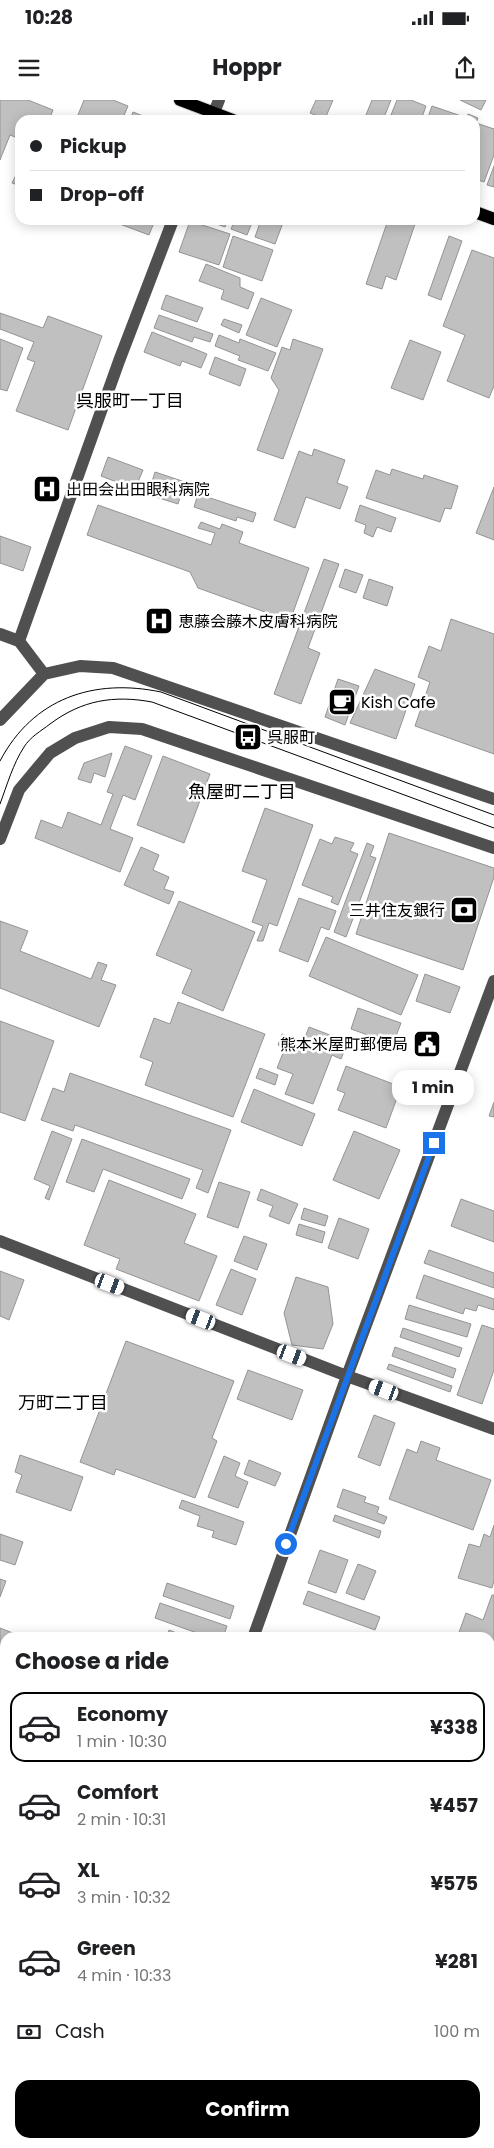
<!DOCTYPE html>
<html lang="en">
<head>
<meta charset="utf-8">
<style>
	:root { --surface:#fff; --page:#f2f2f2; --text:#202124; --muted:#757577; --line:#e0e0e0; --accent:#000 }
	body { margin:0; font-family:Poppins,"Noto Sans JP",sans-serif; background:var(--page); color:var(--text); height:100vh; display:flex; flex-direction:column; font-size:19px; white-space:nowrap }
	* { box-sizing:border-box; margin:0 }
	p { font-size:16px; color:var(--muted) }
	.icon { flex:none; width:28px; height:28px; fill:none; stroke:currentColor; stroke-width:2; stroke-linecap:round; stroke-linejoin:round }
	.map { position:relative; flex:1; overflow:hidden }
	.details { position:absolute; left:0px; top:1532px; width:495px; height:516px; display:flex; flex-direction:column; background:var(--surface); border-radius:15px 15px 0 0; box-shadow:0 2px 12px #0003 }
	.details>* { flex:none }
	.top-card { position:absolute; left:15px; top:15px; width:465px; height:110px; border-radius:15px; box-shadow:0 2px 12px #0003; display:grid; align-content:center; height:110px; padding:0 15px; background:var(--surface) }
	.end { position:absolute; width:22px; height:22px; margin:-11px; border:6px solid #1a73e8; background:#fff; box-shadow:0 0 0 2px #fff }
	.from { border-radius:50% }
	.bubble { position:absolute; height:35px; border-radius:15px; background:var(--surface); box-shadow:0 2px 12px #0003; font-size:16px; font-weight:700; line-height:35px; text-align:center }
	.car { position:absolute; width:15px; height:30px; margin:-15px -8px; border-radius:6px; box-shadow:0 0 4px 1px #0007; background:linear-gradient(#fff 24%,#345 0 40%,#fff 0 76%,#345 0 86%,#fff 0) }
	.top-card b { display:flex; align-items:center; gap:18px; height:48px; font-size:19px }
	.top-card b+b { border-top:1px solid var(--line) }
	.top-card i { width:12px; height:12px; background:var(--text) }
	ul { padding:0; list-style:none }
	li { display:flex; align-items:center; gap:15px; height:70px; margin:0 10px 8px; padding:0 5px; border:2px solid transparent; border-radius:15px }
	li div { flex:1 }
	li b { display:block; font-size:19px }
	li em { font-style:normal; font-weight:700 }
	li.active { border-color:var(--accent) }
	li>.icon { width:45px; height:45px; stroke-width:1.5 }
	h2 { padding:0 15px; font-size:22px; line-height:60px }
	.pay { display:flex; align-items:center; gap:12px; height:55px; padding:0 15px; font-size:19px }
	.pay p { margin-inline-start:auto }
	.cta { display:flex; gap:10px; margin-top:auto; padding:10px 15px }
	.cta a { flex:1; height:58px; border-radius:15px; background:var(--accent); color:#fff; font-size:20px; font-weight:700; line-height:58px; text-align:center }
	.status { display:flex; justify-content:space-between; align-items:center; height:35px; padding:0 25px; background:var(--surface); direction:ltr }
	.status svg { height:14px; fill:currentColor }
	header { display:flex; justify-content:space-between; align-items:center; height:65px; padding:0 15px; background:var(--surface); font-size:22px; font-weight:700 }
	.map>svg:first-child { display:block }
</style>
</head>
<body>
<div class="status"><b>10:28</b><svg viewBox="0 0 49 12"><path d="M0 12V9h3v3zM5 12V6h3v6zM10 12V3h3v9zM15 12V0h3v12zM26 1h20v11H26zM47 4h2v5h-2z"/></svg></div>
<header><svg class="icon" aria-label="menu" viewBox="0 0 24 24"><path d="M4 6h16M4 12h16M4 18h16"/></svg>Hoppr<svg class="icon" aria-label="share" viewBox="0 0 24 24"><path d="M12 15V3M7 8l5-5 5 5M5 13v7h14v-7"/></svg></header>
<div class="map">
<svg width="494" height="2048" viewBox="0 0 494 2048">
	<rect width="100%" height="100%" fill="#fff"/>
	<path fill="#c0c0c0" stroke="#949494" d="M0,0H28L53,10L49,20H20V39L10,35L0,60Z
		M84,0H113L128,6L122,20H76Z
		M316,0H333L325,19L310,13Z
		M372,0H391L383,20H364Z
		M397,0H411L426,6L421,20H389Z
		M460,0H486L481,10Z
		M432,6L467,18L468,14L478,18L476,23L494,29V55L484,82L475,79V20H427Z
		M133,12L153,20H130Z
		M494,66V87L487,85Z
		M16,75L20,77V86L12,83Z
		M109,120H155L149,135Z
		M206,120H228L225,127Z
		M235,120H253L247,135L231,129Z
		M261,120H284L275,144L255,137Z
		M388,120H402L415,124L396,180L386,176L382,189L366,184Z
		M190,121L230,134L219,165L179,152Z
		M233,136L273,150L262,181L223,167Z
		M449,136L462,141L441,200L428,195Z
		M472,150L494,158V286L489,298L447,281L465,235L443,226Z
		M206,164L240,178V187L254,193L248,209L221,199L224,190L199,181Z
		M166,195L203,208L197,222L161,209Z
		M261,198L292,210L277,247L246,235Z
		M0,213L43,228L48,216L102,236L68,330L16,311L35,262L27,259L34,242L0,229Z
		M159,215L213,234L210,242L194,237L192,242L154,228Z
		M224,219L242,225L239,233L221,225Z
		M152,232L207,254L201,268L182,261L180,266L144,252Z
		M219,235L239,243L240,239L276,253L268,271L238,260L240,256L215,246Z
		M0,239L23,248L7,291L0,289Z
		M293,239L323,249L283,359L257,350L279,290L271,278L282,247L290,250Z
		M410,240L441,252L423,300L391,288Z
		M215,257L246,269L240,286L209,274Z
		M314,349L345,360L337,383L348,387L340,409L306,397L295,428L274,420L299,351L312,356Z
		M108,357L143,370L135,389L101,376Z
		M392,369L423,379L424,375L458,386L451,409L445,408L440,422L366,398L376,370L390,375Z
		M155,372L185,382L178,404L143,393L146,383L151,385Z
		M494,387V440L476,433Z
		M198,394L256,413L253,422L237,417L236,421L194,407Z
		M98,405L211,445L215,433L198,428L201,422L220,429L222,424L243,432L239,443L309,468L290,521L198,488L190,472L87,435Z
		M360,405L396,418L391,432L377,427L373,437L364,433L366,425L355,421Z
		M0,436L31,447L23,471L0,463Z
		M324,459L339,464L308,548L320,553L301,604L274,594Z
		M345,469L363,475L356,493L339,487Z
		M369,479L393,487L387,506L363,498Z
		M451,519L494,534V654L415,626L430,582L418,577L429,546L441,551Z
		M375,569L415,584L396,639L350,623Z
		M338,579L359,586L345,625L325,617Z
		M125,646L152,656L135,700L123,695L110,729L133,738L120,772L35,738L41,720L62,728L68,712L101,725L113,694L107,692Z
		M112,653L105,677L94,673L91,683L78,679L84,663Z
		M163,656L210,674L184,743L137,725Z
		M265,708L313,725L277,826L269,823L263,841H257L263,826L252,822L267,780L242,771Z
		M389,733L494,768V777L463,870L356,834Z
		M335,737L354,743L350,751L358,754L338,805L331,802L333,797L302,785L320,739L332,744Z
		M367,743L374,746L370,756L376,758L346,837L334,832Z
		M141,747L159,755L153,770L169,777L164,789L174,792L169,804L124,785Z
		M299,798L336,811L329,830L321,827L308,862L279,851Z
		M179,801L255,832L223,911L182,893L192,870L156,855Z
		M0,821L28,831L20,851L91,879L98,862L107,865L101,880L116,885L99,927L0,888Z
		M326,837L418,875L401,915L309,876Z
		M425,874L460,887L450,913L416,901Z
		M178,902L265,934L233,1017L145,985L153,962L140,957L154,918L170,924Z
		M358,908L401,923L393,944L351,929Z
		M0,921L54,941L25,1021L0,1012Z
		M309,927L348,942L341,959L332,955L313,1004L285,994L293,974L277,968L285,948L278,945L282,934L303,943Z
		M346,966L401,987L386,1028L338,1010L345,993L337,990Z
		M260,968L278,975L275,985L256,978Z
		M70,973L231,1030L208,1093L196,1088L203,1070L75,1025L73,1031L41,1020L53,988L64,992Z
		M254,989L315,1014L302,1046L241,1022Z
		M494,1002V1017L489,1016Z
		M52,1031L72,1039L49,1100L45,1098L50,1086L34,1079Z
		M354,1031L400,1050L379,1099L333,1080Z
		M82,1039L190,1079L182,1099L103,1069L94,1092L66,1082Z
		M109,1080L196,1114L184,1143L217,1156L199,1201L116,1169L120,1159L84,1145Z
		M219,1082L250,1092L238,1128L207,1117Z
		M261,1089L298,1104L289,1124L269,1116L273,1106L257,1100Z
		M461,1099L494,1111V1142L451,1126Z
		M304,1108L328,1116L325,1126L301,1119Z
		M339,1118L369,1129L358,1159L328,1148Z
		M299,1124L325,1132L322,1143L296,1135Z
		M244,1136L267,1144L257,1170L234,1161Z
		M429,1150L494,1173V1188L424,1163Z
		M231,1169L256,1179L242,1215L216,1205Z
		M0,1171L24,1180L9,1220L0,1216Z
		M424,1175L494,1199V1210L478,1205L476,1211L465,1208L463,1214L416,1198Z
		M296,1177L328,1187L333,1224L323,1249L292,1245L284,1213Z
		M409,1205L471,1224L467,1237L405,1219Z
		M482,1225L494,1229V1270L482,1304L457,1295Z
		M403,1228L462,1248L459,1257L400,1237Z
		M126,1241L234,1281L212,1338L217,1341L195,1398L116,1369L114,1375L80,1362Z
		M395,1247L456,1269L453,1278L392,1256Z
		M389,1264L452,1286L450,1292L387,1269Z
		M248,1270L303,1290L292,1320L237,1299Z
		M374,1315L395,1323L380,1366L358,1357Z
		M421,1341L440,1348L436,1360L491,1380L473,1430L389,1399L407,1349L417,1353Z
		M20,1355L83,1377L71,1411L16,1392L22,1375L15,1372Z
		M224,1356L240,1363L235,1376L248,1382L238,1408L208,1397Z
		M249,1360L281,1373L275,1386L244,1374Z
		M343,1389L366,1397L364,1402L379,1407L377,1413L387,1417L384,1424L337,1407Z
		M182,1400L244,1422L236,1445L212,1437L214,1431L197,1426L200,1416L179,1408Z
		M335,1415L381,1431L379,1438L333,1421Z
		M494,1425V1481L492,1488L458,1478L469,1444L480,1447L484,1434L490,1437Z
		M0,1434L23,1442L15,1465L0,1460Z
		M320,1450L348,1460L336,1493L308,1483Z
		M358,1464L376,1471L364,1500L346,1493Z
		M0,1479L6,1481L0,1497Z
		M167,1483L234,1506L230,1519L163,1496Z
		M308,1491L380,1517L375,1530L303,1504Z
		M492,1495H494V1617L490,1628V1538H457L466,1513L483,1520Z
		M160,1503L227,1526L223,1538H211L155,1518Z
		M0,1528L18,1535V1538H5V1607L0,1620Z
		M169,1530L189,1538H166Z
		M490,1646L494,1647V1684L490,1683Z
		M0,1753L5,1755V1883L1,1882L0,1885Z"/>
	<g fill="none" stroke-linecap="round" stroke-linejoin="round">
		<g stroke="#dbdbdb" stroke-width="14">
			<path id="major" d="M180,0L233,20
				M475,112L494,119"/>
		</g>
		<path stroke="#727272" stroke-width="3" stroke-dasharray="1 2.5" stroke-linecap="butt" d="M0,1921L5,1922
			M0,2045L67,2047"/>
		<path stroke="#505050" stroke-width="12" d="M211,20L219,0
			M0,534L19,541L44,574
			M19,541L119,261L173,120
			M0,620L44,574L80,566L113,568L494,699
			M0,739L19,690L50,653L75,638L109,627L142,629L494,748
			M0,1141L347,1276L494,1329
			M253,1538L347,1276L494,881
			M0,1734L5,1736
			M490,1884H494
			M490,1963H494
			M0,1972H5
			M490,2002H494
			M0,2011H5
			M86,2048V2044"/>
		<use href="#major" stroke="#000" stroke-width="12"/>
		<path stroke="#000" stroke-width="1" d="M0,661C33,598 94,578 161,592L494,715
			M0,704C7,685 13,664 24,647C30,637 41,631 50,624C82,600 114,595 152,602L494,728"/>
	</g>
	<g fill="none" stroke-linecap="round" stroke-linejoin="round">
		<path stroke="#1a73e8" stroke-width="6" d="M286,1444L434,1043"/>
	</g>
	<defs>
		<g id="hospital-square" transform="scale(1.4375)"><rect x="-9" y="-9" width="18" height="18" rx="4" fill="#000" stroke="#fff"/><path d="M-5-5h3v3.5h4V-5h3V5h-3V1.5h-4V5h-3Z" fill="#fff"/></g>
		<g id="cafe-square" transform="scale(1.4375)"><rect x="-9" y="-9" width="18" height="18" rx="4" fill="#000" stroke="#fff"/><path d="M-5.5-4.5H6V0H3Q3 3.5 0 3.5H-2.5Q-5.5 3.5-5.5 0ZM3-3.2v2h1.7v-2ZM-6 4.5H4V6H-6Z" fill="#fff"/></g>
		<g id="bus-square" transform="scale(1.4375)"><rect x="-9" y="-9" width="18" height="18" rx="4" fill="#000" stroke="#fff"/><path d="M-5-6H5V4H4V6H2V4H-2V6H-4V4H-5ZM-3.5-4V0h7V-4ZM-3.5 1.2v1.5H-2V1.2ZM2 1.2v1.5H3.5V1.2Z" fill="#fff"/></g>
		<g id="bank-square" transform="scale(1.4375)"><rect x="-9" y="-9" width="18" height="18" rx="4" fill="#000" stroke="#fff"/><path d="M-6-4H6V4H-6ZM0-2.3a2.3 2.3 0 1 0 0 4.6a2.3 2.3 0 1 0 0-4.6Z" fill="#fff"/></g>
		<g id="civic-square" transform="scale(1.4375)"><rect x="-9" y="-9" width="18" height="18" rx="4" fill="#000" stroke="#fff"/><path d="M-.6-6.5H3V-4.5H.6V-3L4-1V1h2V6H-6V1h2V-1L-.6-3ZM-1.2 2.5V6h2.4V2.5Z" fill="#fff"/></g>
	</defs>
	<g fill-rule="evenodd">
		<use href="#hospital-square" x="47" y="389"/>
		<use href="#hospital-square" x="159" y="521"/>
		<use href="#cafe-square" x="342" y="602"/>
		<use href="#bus-square" x="248" y="637"/>
		<use href="#bank-square" x="464" y="810"/>
		<use href="#civic-square" x="427" y="944"/>
	</g>
	<g text-anchor="middle" stroke-width="5" stroke-linejoin="round" paint-order="stroke">
		<g font-size="16" fill="#000" stroke="#fff" text-anchor="start">
			<text x="66" y="395">出田会出田眼科病院</text>
			<text x="178" y="527">恵藤会藤木皮膚科病院</text>
			<text x="361" y="608">Kish Cafe</text>
			<text x="267" y="643">呉服町</text>
			<text x="445" y="816" text-anchor="end">三井住友銀行</text>
			<text x="408" y="950" text-anchor="end">熊本米屋町郵便局</text>
		</g>
		<g font-size="18" fill="#000" stroke="#fff">
			<text x="130" y="307">呉服町一丁目</text>
			<text x="242" y="698">魚屋町二丁目</text>
			<text x="63" y="1309">万町二丁目</text>
		</g>
	</g>
</svg>
<i class="end from" style="left:286px;top:1444px"></i>
<i class="end" style="left:434px;top:1043px"></i>
<div class="bubble" style="left:392px;top:970px;width:82px">1 min</div>
<i class="car" style="left:110px;top:1184px;rotate:111deg"></i>
<i class="car" style="left:201px;top:1219px;rotate:291deg"></i>
<i class="car" style="left:292px;top:1255px;rotate:111deg"></i>
<i class="car" style="left:384px;top:1290px;rotate:290deg"></i>
<div class="top-card">
<b><i class="from"></i>Pickup</b>
<b><i></i>Drop-off</b>
</div>
<section class="details">
<h2>Choose a ride</h2>
<ul>
<li class="active"><svg class="icon" aria-label="car" viewBox="0 0 24 24"><path d="M5 17H2v-5l4-1 3-4h7l3 4 3 1v5h-3M9 17h6M6 11h13"/><circle cx="7" cy="17" r="2"/><circle cx="17" cy="17" r="2"/></svg><div><b>Economy</b><p>1 min · 10:30</p></div><em>¥338</em></li>
<li><svg class="icon" aria-label="car" viewBox="0 0 24 24"><path d="M5 17H2v-5l4-1 3-4h7l3 4 3 1v5h-3M9 17h6M6 11h13"/><circle cx="7" cy="17" r="2"/><circle cx="17" cy="17" r="2"/></svg><div><b>Comfort</b><p>2 min · 10:31</p></div><em>¥457</em></li>
<li><svg class="icon" aria-label="car" viewBox="0 0 24 24"><path d="M5 17H2v-5l4-1 3-4h7l3 4 3 1v5h-3M9 17h6M6 11h13"/><circle cx="7" cy="17" r="2"/><circle cx="17" cy="17" r="2"/></svg><div><b>XL</b><p>3 min · 10:32</p></div><em>¥575</em></li>
<li><svg class="icon" aria-label="car" viewBox="0 0 24 24"><path d="M5 17H2v-5l4-1 3-4h7l3 4 3 1v5h-3M9 17h6M6 11h13"/><circle cx="7" cy="17" r="2"/><circle cx="17" cy="17" r="2"/></svg><div><b>Green</b><p>4 min · 10:33</p></div><em>¥281</em></li>
</ul>
<div class="pay"><svg class="icon" aria-label="cash" viewBox="0 0 24 24"><path d="M3 7h18v10H3z"/><circle cx="12" cy="12" r="2"/></svg>Cash<p>100 m</p></div>
<div class="cta"><a>Confirm</a></div>
</section>
</div>
</body>
</html>
